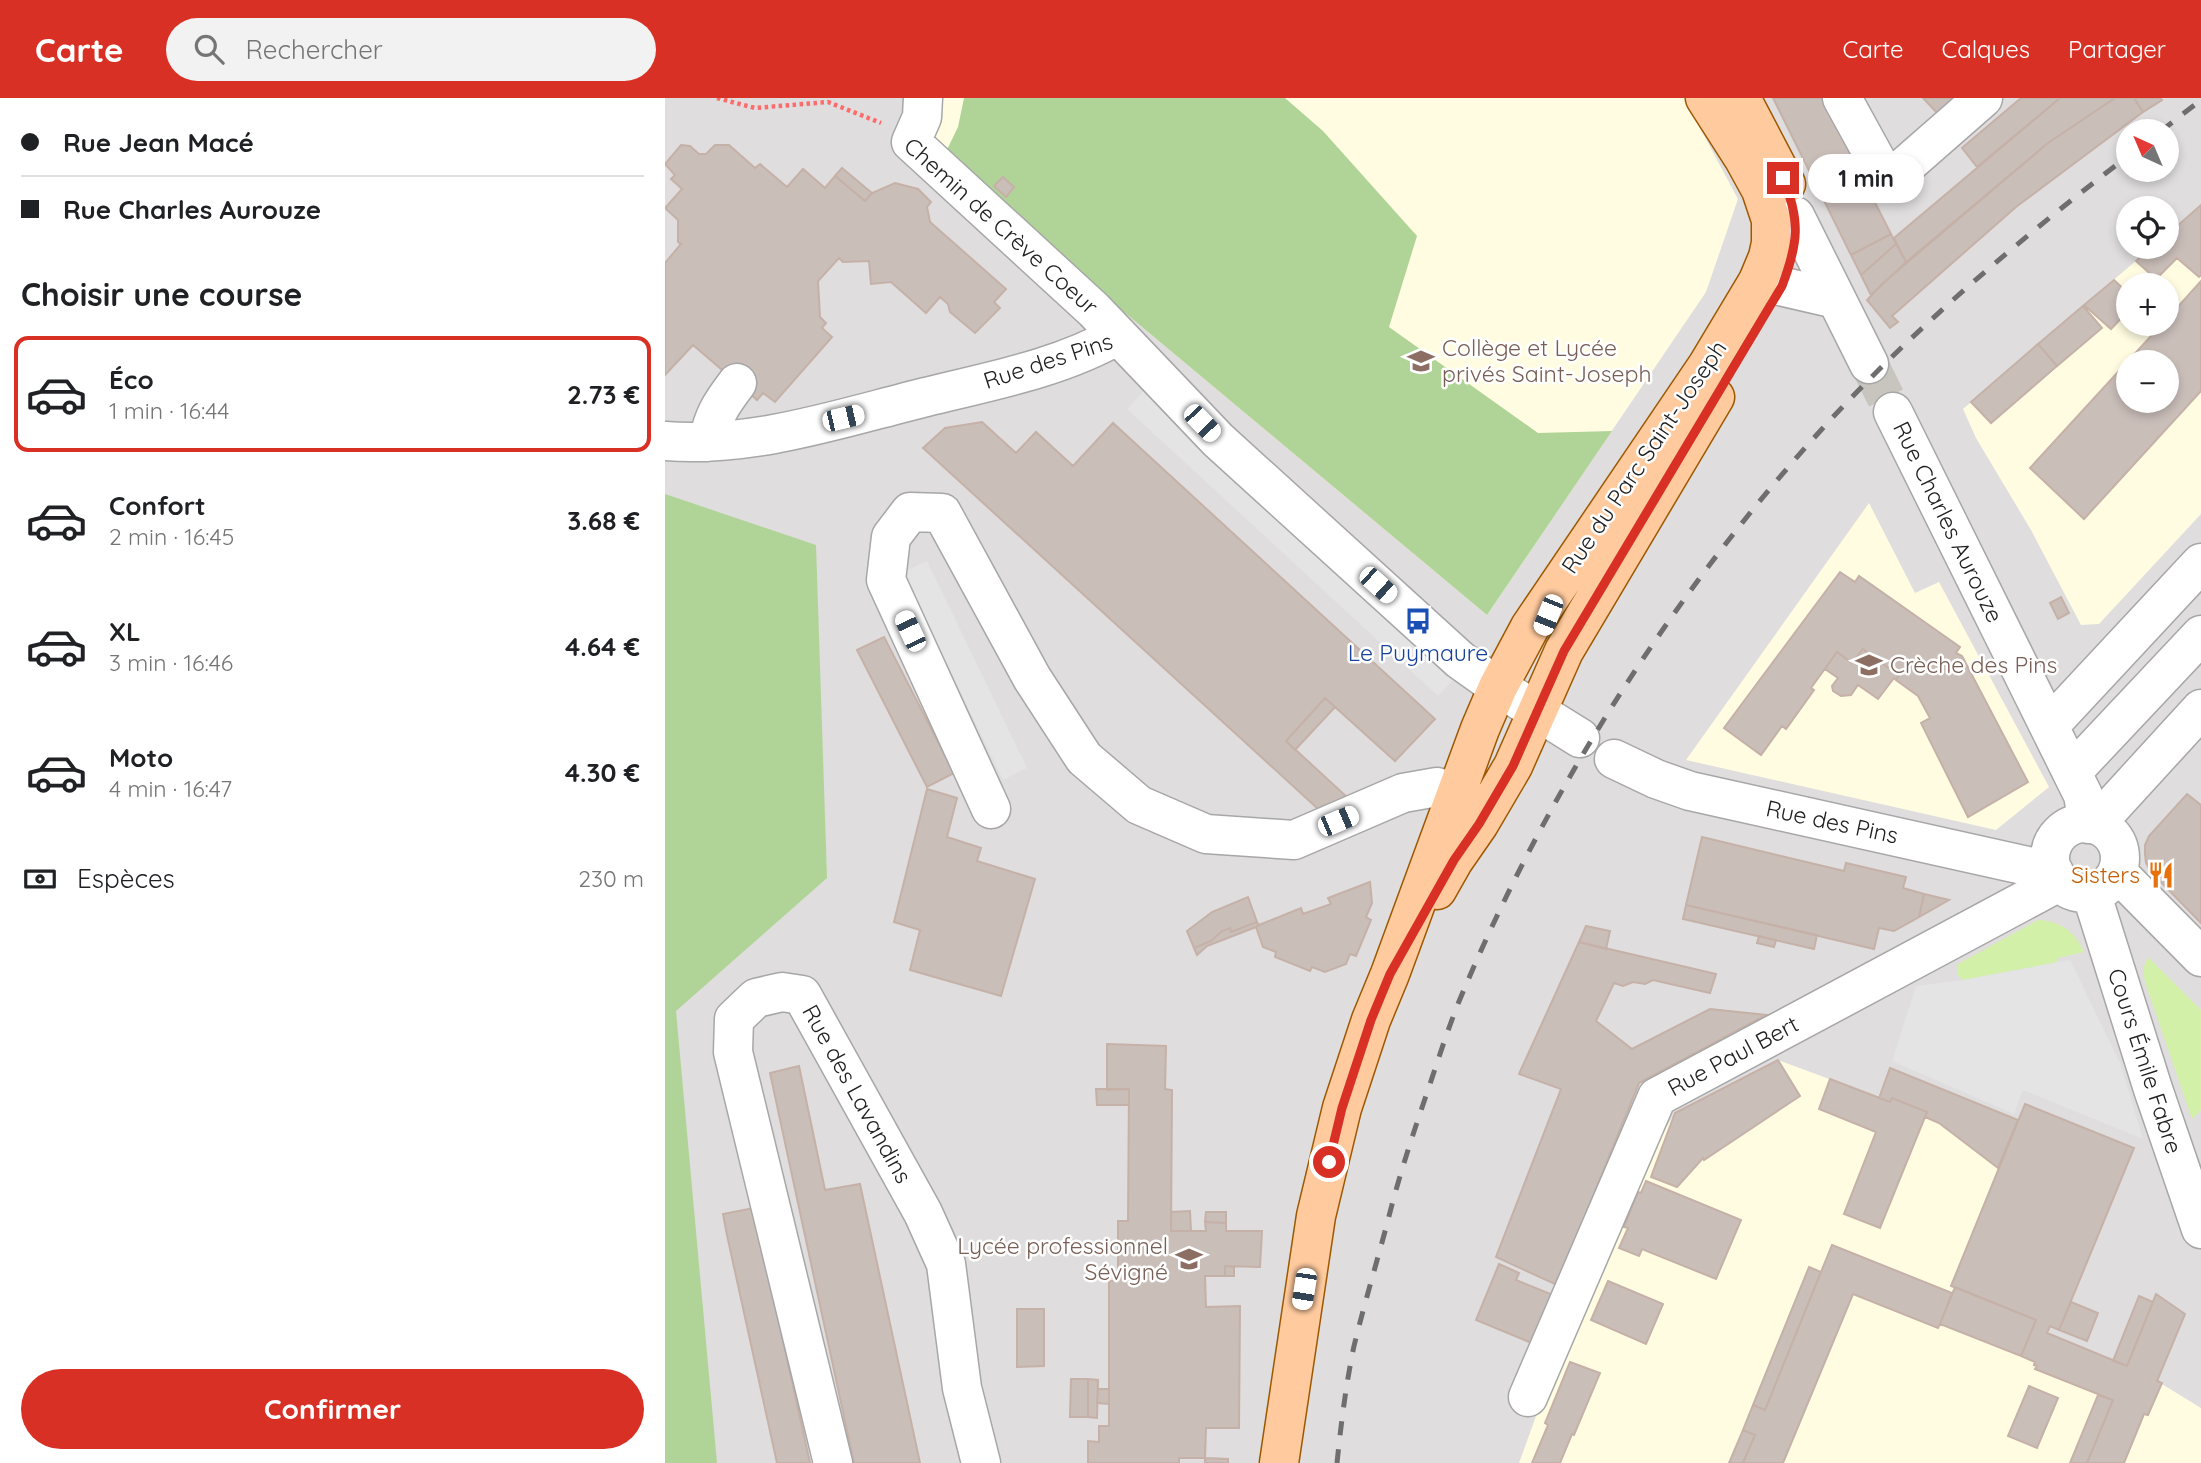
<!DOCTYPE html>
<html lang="fr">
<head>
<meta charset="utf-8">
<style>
	:root { --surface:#fff; --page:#f2f2f2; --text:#202124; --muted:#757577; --line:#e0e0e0; --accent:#d93025 }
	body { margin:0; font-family:Quicksand,sans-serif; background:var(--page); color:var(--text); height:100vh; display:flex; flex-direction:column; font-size:26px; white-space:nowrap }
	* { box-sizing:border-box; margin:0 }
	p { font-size:23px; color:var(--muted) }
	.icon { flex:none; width:38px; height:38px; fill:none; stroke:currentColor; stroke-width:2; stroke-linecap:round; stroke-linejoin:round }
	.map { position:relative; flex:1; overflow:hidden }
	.details { display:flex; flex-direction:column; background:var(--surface); width:665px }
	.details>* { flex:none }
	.banner { display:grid; align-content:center; height:154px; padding:0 21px; background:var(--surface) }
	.needle { width:46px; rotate:316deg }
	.buttons { position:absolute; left:1451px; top:21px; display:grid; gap:14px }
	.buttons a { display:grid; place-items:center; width:63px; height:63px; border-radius:50%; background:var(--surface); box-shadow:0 4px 10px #0003; font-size:35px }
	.end { position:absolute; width:32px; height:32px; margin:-16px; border:9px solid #d93025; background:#fff; box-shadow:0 0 0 4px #fff }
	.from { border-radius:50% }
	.bubble { position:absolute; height:49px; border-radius:24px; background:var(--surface); box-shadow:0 4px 10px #0003; font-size:23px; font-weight:700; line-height:49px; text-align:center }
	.car { position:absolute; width:21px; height:42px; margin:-21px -10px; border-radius:9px; box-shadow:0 0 5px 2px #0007; background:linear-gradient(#fff 24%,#345 0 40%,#fff 0 76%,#345 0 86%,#fff 0) }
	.banner b { display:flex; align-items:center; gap:24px; height:66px; font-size:26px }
	.banner b+b { border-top:2px solid var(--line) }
	.banner i { width:18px; height:18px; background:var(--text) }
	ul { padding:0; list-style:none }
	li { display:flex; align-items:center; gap:21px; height:116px; margin:0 14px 10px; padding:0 7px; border:4px solid transparent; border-radius:14px }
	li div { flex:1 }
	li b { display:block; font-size:26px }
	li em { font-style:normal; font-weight:700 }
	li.current { border-color:var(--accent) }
	li>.icon { width:63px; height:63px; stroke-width:1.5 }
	h2 { padding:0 21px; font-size:32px; line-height:84px }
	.pay { display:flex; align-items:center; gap:18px; height:77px; padding:0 21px; font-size:26px }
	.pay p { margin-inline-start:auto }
	.primary-button { display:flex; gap:14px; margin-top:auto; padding:14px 21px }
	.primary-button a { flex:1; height:80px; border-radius:42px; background:var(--accent); color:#fff; font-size:28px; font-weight:700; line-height:80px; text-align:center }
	header { display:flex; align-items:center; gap:42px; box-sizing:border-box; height:98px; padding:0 35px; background:var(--accent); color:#fff }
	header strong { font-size:33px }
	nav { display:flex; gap:38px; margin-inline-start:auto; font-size:24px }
	.search { width:490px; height:63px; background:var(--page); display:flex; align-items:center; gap:18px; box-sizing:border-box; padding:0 24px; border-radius:38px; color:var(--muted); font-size:26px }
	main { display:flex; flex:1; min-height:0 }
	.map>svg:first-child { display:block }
</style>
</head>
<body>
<header>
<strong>Carte</strong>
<div class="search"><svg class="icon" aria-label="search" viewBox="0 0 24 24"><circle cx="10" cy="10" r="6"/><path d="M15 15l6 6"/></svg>Rechercher</div>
<nav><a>Carte</a><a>Calques</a><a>Partager</a></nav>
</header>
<main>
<section class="details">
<div class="banner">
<b><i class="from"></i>Rue Jean Macé</b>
<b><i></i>Rue Charles Aurouze</b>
</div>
<h2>Choisir une course</h2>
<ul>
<li class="current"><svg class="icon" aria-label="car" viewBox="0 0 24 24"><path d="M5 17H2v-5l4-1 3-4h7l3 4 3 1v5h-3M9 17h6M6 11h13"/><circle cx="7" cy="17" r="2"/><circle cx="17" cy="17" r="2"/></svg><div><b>Éco</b><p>1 min · 16:44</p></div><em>2.73 €</em></li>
<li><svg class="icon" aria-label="car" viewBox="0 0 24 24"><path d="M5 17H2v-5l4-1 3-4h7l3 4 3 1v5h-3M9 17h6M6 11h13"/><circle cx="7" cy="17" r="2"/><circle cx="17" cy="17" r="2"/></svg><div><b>Confort</b><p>2 min · 16:45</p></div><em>3.68 €</em></li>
<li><svg class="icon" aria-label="car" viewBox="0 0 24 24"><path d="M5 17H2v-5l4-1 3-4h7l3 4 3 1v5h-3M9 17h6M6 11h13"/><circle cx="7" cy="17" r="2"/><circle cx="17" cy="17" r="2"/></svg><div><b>XL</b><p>3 min · 16:46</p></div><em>4.64 €</em></li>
<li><svg class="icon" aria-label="car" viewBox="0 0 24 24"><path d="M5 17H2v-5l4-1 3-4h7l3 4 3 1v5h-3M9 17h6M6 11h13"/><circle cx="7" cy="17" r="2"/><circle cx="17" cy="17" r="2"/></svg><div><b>Moto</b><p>4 min · 16:47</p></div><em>4.30 €</em></li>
</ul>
<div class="pay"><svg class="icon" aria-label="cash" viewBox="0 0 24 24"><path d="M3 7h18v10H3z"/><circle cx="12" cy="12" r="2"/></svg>Espèces<p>230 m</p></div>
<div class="primary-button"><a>Confirmer</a></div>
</section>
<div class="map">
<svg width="1536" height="1365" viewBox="0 0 1536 1365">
	<rect width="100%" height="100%" fill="#f2ede6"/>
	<path fill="#dfdddd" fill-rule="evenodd" d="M0,0H1536V1365H0ZM1463,33H1502V72H1463ZM1463,110H1502V149H1463ZM1463,187H1502V226H1463ZM1463,264H1502V303H1463Z"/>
	<path fill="#fffce2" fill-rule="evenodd" d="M248,0H1019L1073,101L1041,194L822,517L277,62Z
		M1536,107V416L1434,526L1416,527L1366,432L1311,340L1298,311L1487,149H1502V137ZM1463,187H1502V226H1463ZM1463,264H1502V303H1463Z
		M1204,405L1250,495L1274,484L1384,689L1331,732L1021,662Z
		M1113,962L1213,999L1225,970L1353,1022L1286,1188L1371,1222L1385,1228L1383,1236L1448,1262L1474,1198L1488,1203L1491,1196L1520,1216L1492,1283L1536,1310V1365H854L871,1318L976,1070L1010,1015Z"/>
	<path fill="#d3f0a8" d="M1373,822C1395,823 1410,833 1419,854L1393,860V864L1298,882L1292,876L1293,866Z
		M1483,859L1536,912V1012L1527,1021L1480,884L1478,871Z"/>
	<path fill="#b0d497" d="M299,0H620L658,33L752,138L724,229L873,335L947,333L822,517L277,62L293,29Z
		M0,396L151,447L162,780L11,913L52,1365H0Z"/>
	<path fill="#e4e4e4" d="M479,293L790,580L773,598L462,311Z
		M262,463L362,670L338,682L238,474Z
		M1405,862L1455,965L1478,1041L1358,992L1349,1016L1227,963L1251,888L1298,882Z"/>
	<path fill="#cabeb9" stroke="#c5b1a7" stroke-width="2" fill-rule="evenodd" d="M1108,0H1157L1226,136L1186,157Z
		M1258,0H1293L1274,17Z
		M1356,0H1395L1312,69L1297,50Z
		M1395,0H1450L1383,45L1241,164L1229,140Z
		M1450,0H1469L1478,14L1351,109L1227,218L1233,224L1225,230L1202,202L1217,186L1383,45Z
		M1469,0H1495L1497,2L1478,14Z
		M16,47L25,48L34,56H41L50,47H64L90,70L95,66L122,89L138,71L160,90L170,78L200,103L207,95L230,85L253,91L266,104L262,109L265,124L341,191L329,204L335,210L310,235L285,214L283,206L275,199L261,215L226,184L206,186L204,163L178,164L174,160L153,183L155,219L161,225L157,230L167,239L110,304L98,295L92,302L28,247L0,277V165L16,146L13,144V122L0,110L17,91L6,81L10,77L0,66Z
		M177,70L207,95L200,103L170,78Z
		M338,79L349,89L341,99L329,88Z
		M1536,107V177L1534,179L1512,160L1491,181L1471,163L1487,149H1502V137Z
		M1226,136L1231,146L1196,177L1186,157Z
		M1231,146L1241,164L1206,197L1196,177Z
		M1449,182L1463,195V213L1446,231L1419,207Z
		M1536,183V293L1419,421L1365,370L1497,226H1502V221ZM1463,264H1502V303H1463Z
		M1418,208L1437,230L1392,268L1373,246Z
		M1373,246L1392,268L1326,325L1306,304Z
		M317,324L351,355L371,334L408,368L448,325L770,621L730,663L660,600L621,643L683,700L663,720L258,350L280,330Z
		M1175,474L1190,484L1194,478L1295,549L1291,555L1297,558L1363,684L1303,719L1256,625L1265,620L1253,598L1231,582L1234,578L1198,551L1187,565L1172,554L1146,590L1149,592L1121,631L1117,628L1096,657L1059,630Z
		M1396,499L1404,515L1393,521L1385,505Z
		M219,539L289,675L262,689L192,552Z
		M1198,551L1234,578L1231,582L1229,580L1213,601L1193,587L1186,597L1176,598L1168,593L1167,588L1173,580L1160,571L1172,554L1187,565Z
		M660,600L670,609L630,652L621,643Z
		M262,691L292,700L282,739L316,750L312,763L370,781L336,898L245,872L255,832L229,824Z
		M1522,696L1536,707V825L1486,774L1481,765L1480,756V747L1484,738Z
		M1037,739L1179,773L1181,765L1241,779L1238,790L1259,796L1254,819L1229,833L1214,830L1209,851L1021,807Z
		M705,784L707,805L701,819L706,822L691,858L685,856L681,866L660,874L647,869L645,873L610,859L611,854L598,849L591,829L594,827L636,810L638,816L666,806L663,800Z
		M1259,796L1284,802L1254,819Z
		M583,799L592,824L566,834L565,830L557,833L546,843L529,850L522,833L547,814Z
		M1021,807L1152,837L1149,851L1018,821Z
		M592,824L594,827L591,829L542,848L532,857L529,850L546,843L557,833L565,830L566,834Z
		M921,828L945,833L941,851L914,844Z
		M1094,838L1111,842L1109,849L1092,845Z
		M914,844L1051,876L1045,895L988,882L980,886L968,884L958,888L949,885L931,923L967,951L1045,911L1101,917L974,985L892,1187L831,1159L896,991L854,976Z
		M442,946L501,948L500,991L507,992L506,1133H541L540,1124L561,1125V1133H597L595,1169L560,1168V1178H540L541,1209L575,1208L574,1330H541L540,1360H514V1365H423V1343L434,1344V1328H444V1183H453V1123H463L464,991L442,992Z
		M1113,962L1135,998L1039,1062L1038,1060L1012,1089L986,1079L1010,1015Z
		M134,968L160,1092L195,1086L255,1365H189L105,975Z
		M1225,970L1353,1022L1333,1070L1274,1025L1260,1019L1262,1014L1227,1000L1225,1004L1214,1000Z
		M1165,981L1225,1004L1227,1000L1262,1014L1215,1130L1179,1116L1211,1034L1154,1011Z
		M431,991H464V1007H432Z
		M1360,1006L1469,1050L1394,1232L1385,1228L1382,1235L1462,1268L1491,1196L1520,1216L1492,1283L1497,1285L1483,1317L1479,1316L1459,1365H1422L1448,1302L1370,1271L1372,1268L1369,1267L1370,1264L1356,1258L1371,1222L1286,1188Z
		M981,1083L1076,1122L1051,1181L977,1151L974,1158L954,1150L963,1130L959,1129L973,1094L976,1095Z
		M89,1110V1112L145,1365H112L62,1137L58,1116Z
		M525,1113L526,1133H506V1114Z
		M541,1114H561V1125L540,1124Z
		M1167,1147L1287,1195L1275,1226L1273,1230L1188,1196L1118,1365H1078L1090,1337L1078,1332L1088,1307L1100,1312Z
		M834,1166L854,1175L851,1182L888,1197L869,1246L811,1222Z
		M560,1168L569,1169V1178H560Z
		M1144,1169L1156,1174L1100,1312L1088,1307Z
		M943,1183L998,1206L981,1246L926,1222Z
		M1290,1189L1371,1222L1356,1258L1275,1226Z
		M1474,1198L1488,1204L1462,1268L1448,1263Z
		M1406,1204L1433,1215L1422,1243L1394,1232Z
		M352,1211H379V1268L352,1269Z
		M905,1264L935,1275L909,1337L907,1336L895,1365H867L883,1327L880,1325Z
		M406,1281H423V1319H405Z
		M423,1281L433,1282L432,1320L423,1319Z
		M1364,1288L1393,1300L1372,1350L1343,1338Z
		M433,1291H444V1306L432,1305Z
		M1433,1297L1448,1302L1422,1365H1405Z
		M1078,1332L1090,1337L1078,1365H1064Z
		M540,1360L563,1361V1365H540Z"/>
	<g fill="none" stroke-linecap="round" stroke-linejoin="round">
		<path stroke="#c8c4be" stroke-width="38" stroke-dasharray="38 19" stroke-linecap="butt" d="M1204,266L1228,314"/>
		<g stroke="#a7a7a7" stroke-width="41">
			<path id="minor" d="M258,0L257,19L246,44L429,212L553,342L795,562L833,589L915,640
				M1177,0L1216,71L1227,74L1238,70L1318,0
				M1130,118L1204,266
				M1093,183L1171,201
				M1228,314L1418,697L1423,726
				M0,343C89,350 176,320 261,299C326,283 396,270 453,237
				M43,344C48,318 56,306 72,285
				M1384,628L1536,465
				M949,661L991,681L1025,693L1389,774
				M1407,674L1536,537
				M326,711L221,482L226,439L245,414L277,415L367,580L419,660L474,707L541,736L629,742L738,695L772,689L790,695L822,711
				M1385 760a35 35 0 1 1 70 0a35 35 0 1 1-70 0Z
				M1430,727L1536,611
				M1452,774L1536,859
				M1426,794L1488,991L1536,1131
				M863,1299L992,999L1394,784
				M168,1365L68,954L69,921L91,900L117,894L137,897L258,1115L281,1166L297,1290L316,1365"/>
		</g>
		<g stroke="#9d5800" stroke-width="41">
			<path id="major" d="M1076,0L1121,86
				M772,792L789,762L814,726L848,668L899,553L1050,299
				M614,1365L651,1118L677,1010L706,922L725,876L815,631L833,589L865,529L1042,268L1093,183L1103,159L1106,145V122L1096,92L1079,61L1040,0"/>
		</g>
		<path stroke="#ff6a6b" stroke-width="4.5" stroke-dasharray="3.5 3.5" stroke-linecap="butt" d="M52,0L90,10L163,4L216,25"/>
		<use href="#minor" stroke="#fff" stroke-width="38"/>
		<use href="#major" stroke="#ffca9e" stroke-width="38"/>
		<path stroke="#6e6e6e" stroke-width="5" stroke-dasharray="14 14" stroke-linecap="butt" d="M1496,33L1536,2
			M672,1365C676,1326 681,1286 689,1248C699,1207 711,1167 722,1126C734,1077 750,1030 766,983C775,956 784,928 795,901C881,695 1007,496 1157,331C1249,230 1355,141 1463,58"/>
	</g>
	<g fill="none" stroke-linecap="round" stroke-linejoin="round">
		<path stroke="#d93025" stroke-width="9" d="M664,1064L677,1010L706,922L725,876L789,762L814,726L848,668L899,553L1117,188C1133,146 1136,123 1118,80"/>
	</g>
	<defs>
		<g id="school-bare" transform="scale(2.1)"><path d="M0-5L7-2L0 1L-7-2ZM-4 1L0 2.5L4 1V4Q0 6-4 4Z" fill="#8d6e63" stroke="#fff" stroke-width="2.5" paint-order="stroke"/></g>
		<g id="bus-bare" transform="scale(2.1)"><path d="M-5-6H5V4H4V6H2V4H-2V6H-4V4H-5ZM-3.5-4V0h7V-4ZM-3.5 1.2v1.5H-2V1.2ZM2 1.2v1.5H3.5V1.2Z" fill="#1a4fb4" stroke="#fff" stroke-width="2.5" paint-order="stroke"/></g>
		<g id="restaurant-bare" transform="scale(2.1)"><path d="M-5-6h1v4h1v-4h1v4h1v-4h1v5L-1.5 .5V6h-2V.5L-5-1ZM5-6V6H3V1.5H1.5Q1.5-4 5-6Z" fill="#e8710a" stroke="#fff" stroke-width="2.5" paint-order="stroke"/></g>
	</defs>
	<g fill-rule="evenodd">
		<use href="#school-bare" x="756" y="263"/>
		<use href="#bus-bare" x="753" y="523"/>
		<use href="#school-bare" x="1204" y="567"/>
		<use href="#restaurant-bare" x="1496" y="777"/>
		<use href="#school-bare" x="524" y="1161"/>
	</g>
	<g text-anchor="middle" stroke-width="5" stroke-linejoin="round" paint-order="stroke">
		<g font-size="23" fill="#202020" stroke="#fff">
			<text transform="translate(336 128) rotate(42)" y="8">Chemin de Crève Coeur</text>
			<text transform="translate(383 263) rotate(-18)" y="8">Rue des Pins</text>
			<text transform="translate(979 359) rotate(-56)" y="8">Rue du Parc Saint-Joseph</text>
			<text transform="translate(1283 424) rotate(64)" y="8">Rue Charles Aurouze</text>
			<text transform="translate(1167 724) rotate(12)" y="8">Rue des Pins</text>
			<text transform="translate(1068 958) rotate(-28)" y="8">Rue Paul Bert</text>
			<text transform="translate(1480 963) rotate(72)" y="8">Cours Émile Fabre</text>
			<text transform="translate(192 996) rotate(61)" y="8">Rue des Lavandins</text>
		</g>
		<g font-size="23" fill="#785e54" stroke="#fff" text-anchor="start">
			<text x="777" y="258">Collège et Lycée<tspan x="777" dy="26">privés Saint-Joseph</tspan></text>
			<text x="1225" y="575">Crèche des Pins</text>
			<text x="503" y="1156" text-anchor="end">Lycée professionnel<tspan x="503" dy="26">Sévigné</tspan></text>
		</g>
		<g font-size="23" fill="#164399" stroke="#fff">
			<text x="753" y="563">Le Puymaure</text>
		</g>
		<g font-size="23" fill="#c56008" stroke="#fff" text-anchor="end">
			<text x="1475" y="785">Sisters</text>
		</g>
	</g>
</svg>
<div class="buttons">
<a><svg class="needle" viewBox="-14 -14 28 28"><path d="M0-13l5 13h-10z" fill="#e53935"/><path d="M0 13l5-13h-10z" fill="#757577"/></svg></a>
<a><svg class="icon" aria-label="locate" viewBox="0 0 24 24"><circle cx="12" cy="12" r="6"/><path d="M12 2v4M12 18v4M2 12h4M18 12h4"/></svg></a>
<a>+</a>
<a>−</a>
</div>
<i class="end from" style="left:664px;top:1064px"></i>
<i class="end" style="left:1118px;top:80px"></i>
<div class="bubble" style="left:1143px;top:56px;width:116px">1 min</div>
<i class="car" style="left:178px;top:320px;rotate:77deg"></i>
<i class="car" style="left:537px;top:325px;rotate:136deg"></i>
<i class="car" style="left:713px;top:487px;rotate:132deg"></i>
<i class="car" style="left:883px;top:517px;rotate:202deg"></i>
<i class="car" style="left:245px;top:533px;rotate:335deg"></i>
<i class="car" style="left:673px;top:723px;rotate:67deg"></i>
<i class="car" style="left:639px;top:1191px;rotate:189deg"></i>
</div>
</main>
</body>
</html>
